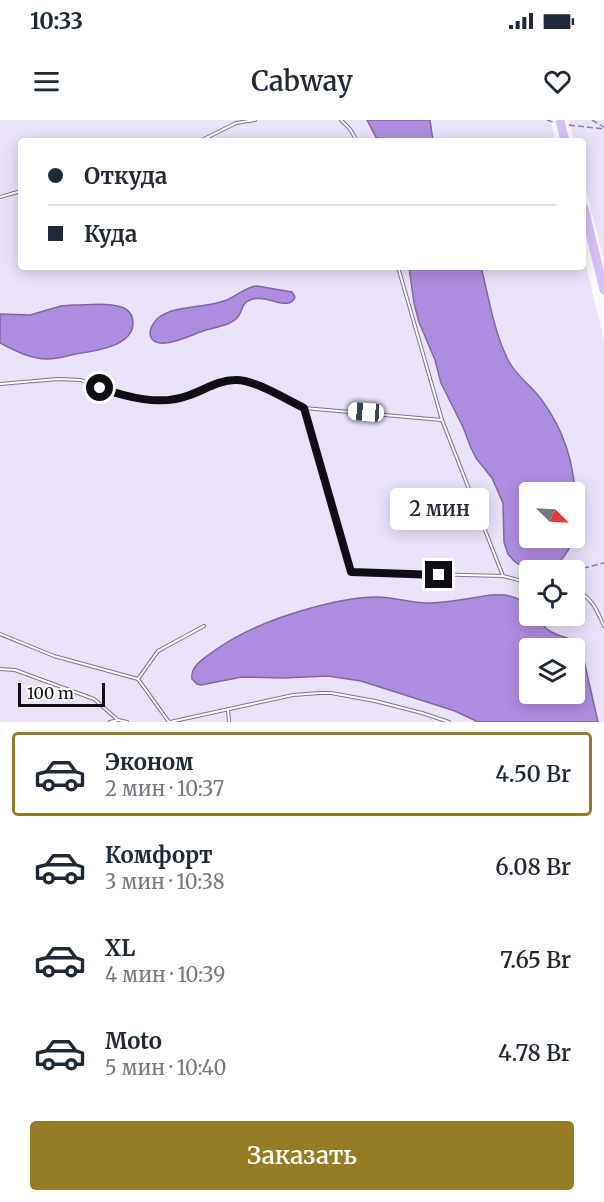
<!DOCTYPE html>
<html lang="ru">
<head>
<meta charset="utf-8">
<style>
	:root { --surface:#fff; --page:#f2f2f3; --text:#1f2937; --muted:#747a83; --line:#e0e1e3; --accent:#967c24 }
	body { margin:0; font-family:Merriweather,serif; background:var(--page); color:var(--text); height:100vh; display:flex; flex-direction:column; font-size:22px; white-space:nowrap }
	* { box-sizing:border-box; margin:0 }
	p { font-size:20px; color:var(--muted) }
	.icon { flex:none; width:33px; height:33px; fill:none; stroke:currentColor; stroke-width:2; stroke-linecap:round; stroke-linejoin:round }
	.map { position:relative; height:602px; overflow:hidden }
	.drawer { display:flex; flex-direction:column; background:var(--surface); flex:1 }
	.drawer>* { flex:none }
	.hud { position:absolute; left:18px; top:18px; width:568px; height:132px; border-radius:6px; box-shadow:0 3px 15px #0003; display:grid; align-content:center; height:132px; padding:0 30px; background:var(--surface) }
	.needle { width:39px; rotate:114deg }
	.buttons { position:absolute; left:519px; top:362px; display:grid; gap:12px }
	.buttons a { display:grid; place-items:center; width:66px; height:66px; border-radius:6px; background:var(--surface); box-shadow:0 3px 15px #0003; font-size:30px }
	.scale { position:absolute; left:18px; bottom:15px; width:87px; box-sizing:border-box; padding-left:6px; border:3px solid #100d15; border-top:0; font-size:16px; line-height:21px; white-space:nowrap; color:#100d15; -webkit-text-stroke:4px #fff; paint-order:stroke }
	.end { position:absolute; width:27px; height:27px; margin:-14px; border:8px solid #100d15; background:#fff; box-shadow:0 0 0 3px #fff }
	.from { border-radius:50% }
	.bubble { position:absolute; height:42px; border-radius:6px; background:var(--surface); box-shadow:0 3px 15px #0003; font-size:20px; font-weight:600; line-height:42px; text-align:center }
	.car { position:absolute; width:18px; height:36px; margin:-18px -9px; border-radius:8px; box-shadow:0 0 4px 2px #0007; background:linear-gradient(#fff 24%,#345 0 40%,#fff 0 76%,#345 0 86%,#fff 0) }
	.hud b { display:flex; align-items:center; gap:21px; height:57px; font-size:22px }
	.hud b+b { border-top:2px solid var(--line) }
	.hud i { width:15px; height:15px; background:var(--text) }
	ul { padding:10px 0 0; list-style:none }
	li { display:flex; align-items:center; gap:18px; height:84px; margin:0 12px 9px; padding:0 18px; border:3px solid transparent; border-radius:6px }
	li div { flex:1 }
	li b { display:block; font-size:22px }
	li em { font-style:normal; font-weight:600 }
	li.on { border-color:var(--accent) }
	li>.icon { width:54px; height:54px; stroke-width:1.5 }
	.cta { display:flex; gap:12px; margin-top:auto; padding:12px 30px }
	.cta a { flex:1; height:69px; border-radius:6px; background:var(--accent); color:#fff; font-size:24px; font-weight:600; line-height:69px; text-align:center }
	.status { display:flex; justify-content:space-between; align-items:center; height:42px; padding:0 30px; background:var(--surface); direction:ltr }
	.status svg { height:16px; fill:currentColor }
	header { display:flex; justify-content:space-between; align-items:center; height:78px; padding:0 30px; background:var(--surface); font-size:27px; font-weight:600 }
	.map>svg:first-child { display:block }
</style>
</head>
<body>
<div class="status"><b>10:33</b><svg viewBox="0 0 49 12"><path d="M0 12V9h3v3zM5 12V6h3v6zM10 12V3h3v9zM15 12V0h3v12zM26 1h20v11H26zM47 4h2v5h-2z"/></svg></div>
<header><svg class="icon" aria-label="menu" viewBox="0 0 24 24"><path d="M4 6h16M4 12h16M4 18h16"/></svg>Cabway<svg class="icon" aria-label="heart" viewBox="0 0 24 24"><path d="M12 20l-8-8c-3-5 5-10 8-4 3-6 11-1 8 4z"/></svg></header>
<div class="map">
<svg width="604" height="602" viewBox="0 0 604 602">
	<rect width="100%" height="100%" fill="#faf8fd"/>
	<path fill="#eae2f9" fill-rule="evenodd" d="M0,0H551L555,21H21V147H584V138L604,220V602H0ZM530,372H574V417H530ZM530,450H574V495H530ZM530,528H574V573H530Z
		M569,0H604V141L584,60V21H574Z"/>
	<path fill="#ae8de0" stroke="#7f67a3" stroke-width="1.5" fill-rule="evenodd" d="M367,0H430L433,21H378Z
		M409,147H481C489,178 494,212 508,240C516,256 531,265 541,279C568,315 578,356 575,401L574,372H530V417H573L569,429L563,438L554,445L546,448L537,449L521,446L514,441L508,434L504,422L503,383L492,358L476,338L471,328L463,307L441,263L435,240L419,202L414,183Z
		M257,166L292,172L295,177C289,193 267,173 250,180C241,183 243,192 237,198C233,202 226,205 221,206C215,208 209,209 203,211C193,214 153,235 150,214C150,208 154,202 158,198C175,185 204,188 224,181C236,177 245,167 257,166Z
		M73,185C87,185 112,182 124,188C130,191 133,197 133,203C133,227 93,231 76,234C67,236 58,239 48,239C31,239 15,231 0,223V194L30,195L61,186Z
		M491,475C506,474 517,476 529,486L530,495H536C540,501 543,506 548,510C565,521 574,513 583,536L598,602H478L455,591L361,561L328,556L283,558L242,557L201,565L197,564L192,559C190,545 206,537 217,529C244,510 273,499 304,490C328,483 352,477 377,477C394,477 410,483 427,483C448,483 470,478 491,475ZM530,528H574V573H530Z"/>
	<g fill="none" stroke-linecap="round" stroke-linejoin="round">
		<g stroke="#7c7489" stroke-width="4">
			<path id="lane" d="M341,0L350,9L357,21
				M200,21L236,3L255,0
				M0,77L21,71
				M398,147L442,300L503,456L530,463
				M0,264L58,259L81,260L101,268L130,277L167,280L187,276L211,265L235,260L244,261L257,265L304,288
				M442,300L304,288L350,452L503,456
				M574,469C593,478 596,489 604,506
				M0,514L54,536L138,559L169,602
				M0,549L15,550L94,579L118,600L127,602
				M138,559L158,531L204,506
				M228,590L229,602
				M110,602L118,600
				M170,602L293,575L320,573H331L375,581L422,593L449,602"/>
		</g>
		<g stroke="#d4d3d5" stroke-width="9">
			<path id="primary" d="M584,88L604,170"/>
		</g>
		<path stroke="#89868c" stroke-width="1.5" stroke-dasharray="6 3" stroke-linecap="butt" d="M547,0L553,2
			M592,0L604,7
			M569,5L604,9
			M574,464L584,448L604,443"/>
		<use href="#lane" stroke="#fff" stroke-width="2"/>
		<use href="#primary" stroke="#d8befd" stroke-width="8"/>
		<g stroke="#d4d3d5" stroke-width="9" stroke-linecap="butt">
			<path id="primary-bridge" d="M560,0L565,21"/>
		</g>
		<use href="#primary-bridge" stroke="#d8befd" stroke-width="8"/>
	</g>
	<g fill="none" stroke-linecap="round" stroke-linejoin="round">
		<path stroke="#100d15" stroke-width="8" d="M100,268C127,277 159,286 187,276C203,271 218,260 235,260C254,259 287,280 304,288L351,452L439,455"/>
	</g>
</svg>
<div class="buttons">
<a><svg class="needle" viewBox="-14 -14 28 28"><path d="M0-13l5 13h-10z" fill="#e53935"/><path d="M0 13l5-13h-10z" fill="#747a83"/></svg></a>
<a><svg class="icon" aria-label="locate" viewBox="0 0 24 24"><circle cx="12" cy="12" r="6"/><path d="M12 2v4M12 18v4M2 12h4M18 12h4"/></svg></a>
<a><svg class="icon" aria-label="layers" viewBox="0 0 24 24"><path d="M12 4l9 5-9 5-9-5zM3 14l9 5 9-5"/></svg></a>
</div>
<div class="scale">100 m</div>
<i class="end from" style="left:100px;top:268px"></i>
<i class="end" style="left:439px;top:455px"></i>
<div class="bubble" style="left:390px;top:368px;width:99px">2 мин</div>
<i class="car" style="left:366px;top:292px;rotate:274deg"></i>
<div class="hud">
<b><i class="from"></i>Откуда</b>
<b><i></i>Куда</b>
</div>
</div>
<section class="drawer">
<ul>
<li class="on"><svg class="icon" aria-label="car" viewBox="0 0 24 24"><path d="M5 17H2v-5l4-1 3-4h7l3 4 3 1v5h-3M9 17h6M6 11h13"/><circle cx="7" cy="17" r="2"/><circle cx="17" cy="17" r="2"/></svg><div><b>Эконом</b><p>2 мин · 10:37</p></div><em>4.50 Br</em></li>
<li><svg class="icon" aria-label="car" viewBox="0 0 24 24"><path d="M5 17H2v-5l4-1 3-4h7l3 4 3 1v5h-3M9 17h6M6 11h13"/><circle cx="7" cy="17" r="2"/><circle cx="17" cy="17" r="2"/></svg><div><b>Комфорт</b><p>3 мин · 10:38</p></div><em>6.08 Br</em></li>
<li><svg class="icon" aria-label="car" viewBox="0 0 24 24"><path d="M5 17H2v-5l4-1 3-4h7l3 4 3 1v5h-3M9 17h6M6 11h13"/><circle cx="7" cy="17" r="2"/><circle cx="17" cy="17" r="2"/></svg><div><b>XL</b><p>4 мин · 10:39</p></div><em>7.65 Br</em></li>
<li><svg class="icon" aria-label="car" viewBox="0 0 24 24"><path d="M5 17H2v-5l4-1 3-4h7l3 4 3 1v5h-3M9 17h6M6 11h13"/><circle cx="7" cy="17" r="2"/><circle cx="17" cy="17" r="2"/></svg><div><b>Moto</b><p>5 мин · 10:40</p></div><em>4.78 Br</em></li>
</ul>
<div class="cta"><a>Заказать</a></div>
</section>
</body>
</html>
